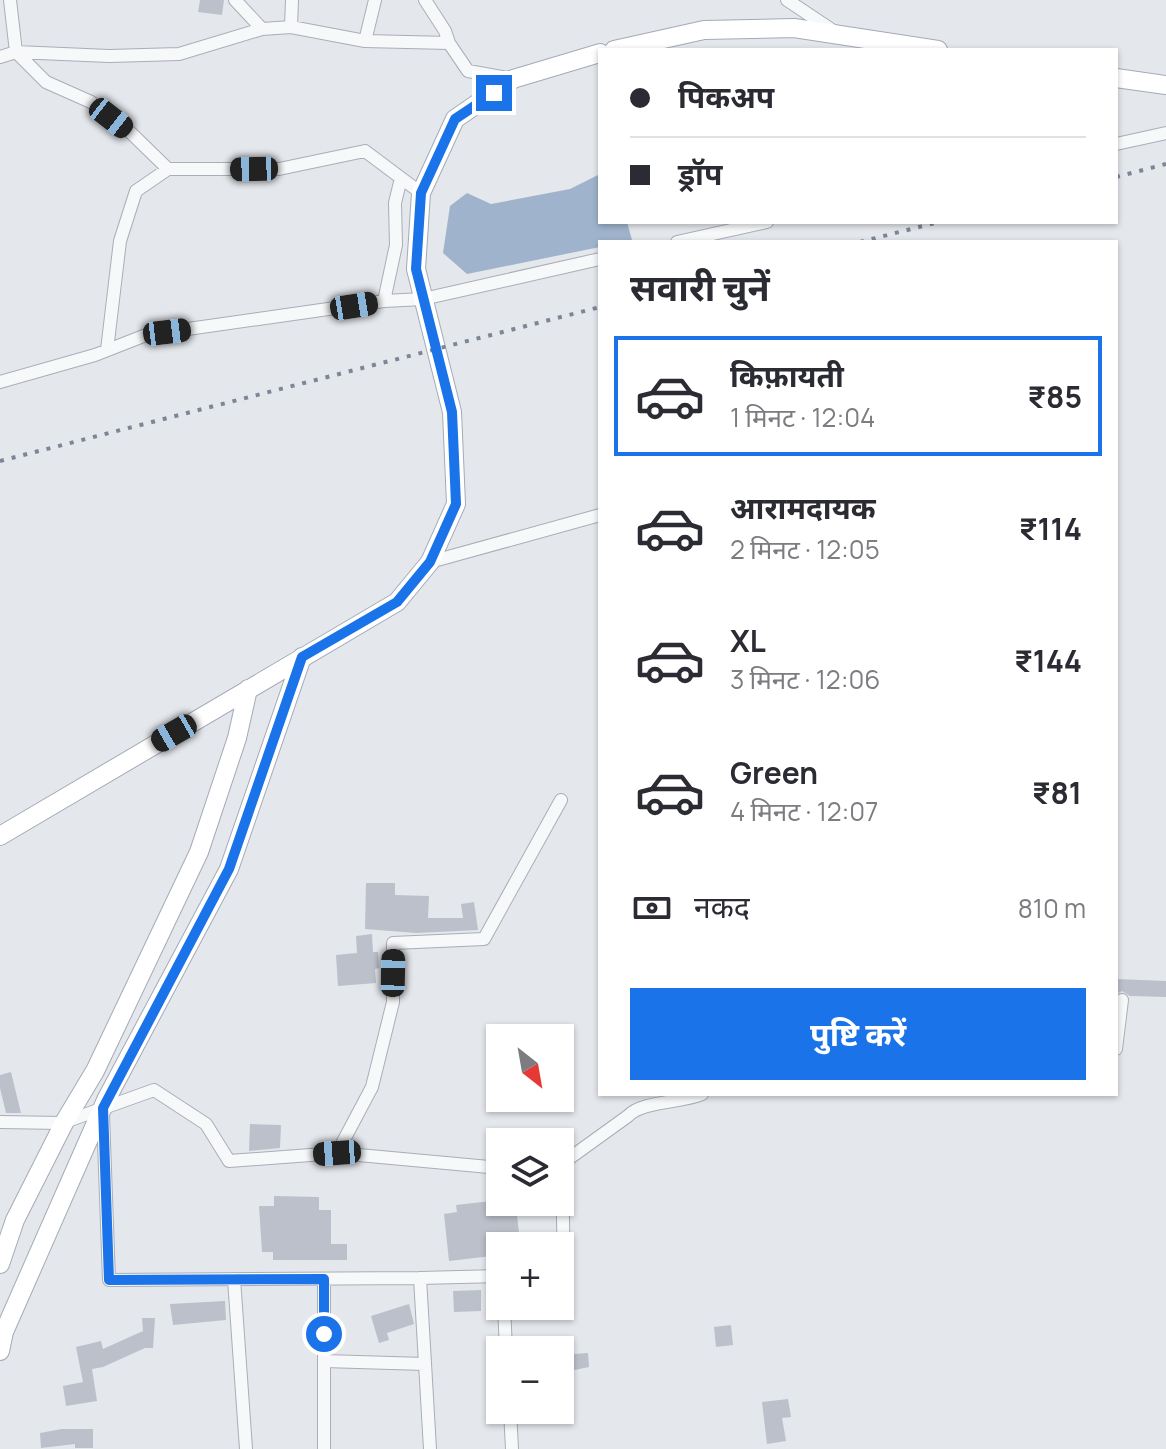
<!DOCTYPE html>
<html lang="hi">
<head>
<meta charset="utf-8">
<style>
	:root { --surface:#fff; --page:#f7f7f7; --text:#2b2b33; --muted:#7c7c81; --line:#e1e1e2; --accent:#1a73e8 }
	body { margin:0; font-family:Manrope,"Noto Sans Devanagari",sans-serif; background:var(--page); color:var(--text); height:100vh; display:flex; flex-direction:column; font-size:30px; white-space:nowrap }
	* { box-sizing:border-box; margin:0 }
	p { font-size:26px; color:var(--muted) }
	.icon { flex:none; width:44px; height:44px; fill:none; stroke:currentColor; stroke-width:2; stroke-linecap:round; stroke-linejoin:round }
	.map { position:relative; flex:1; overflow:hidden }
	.panel { position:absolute; left:598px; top:240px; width:520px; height:856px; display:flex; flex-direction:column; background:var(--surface); border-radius:0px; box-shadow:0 2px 6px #0004 }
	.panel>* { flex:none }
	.hud { position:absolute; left:598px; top:48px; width:520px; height:176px; border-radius:0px; box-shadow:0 2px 6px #0004; display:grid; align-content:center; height:176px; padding:0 32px; background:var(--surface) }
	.needle { width:52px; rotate:149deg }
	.fabs { position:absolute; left:486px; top:1024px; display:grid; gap:16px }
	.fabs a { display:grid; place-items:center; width:88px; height:88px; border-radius:0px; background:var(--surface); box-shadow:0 2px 6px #0004; font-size:40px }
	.end { position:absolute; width:36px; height:36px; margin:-18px; border:10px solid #1a73e8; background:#fff; box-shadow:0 0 0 4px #fff }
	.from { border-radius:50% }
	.car { position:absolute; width:24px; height:48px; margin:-24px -12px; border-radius:10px; box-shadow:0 0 6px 2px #0007; background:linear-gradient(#222 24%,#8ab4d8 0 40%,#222 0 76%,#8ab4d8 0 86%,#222 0) }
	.hud b { display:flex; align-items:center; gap:28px; height:76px; font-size:30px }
	.hud b+b { border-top:2px solid var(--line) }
	.hud i { width:20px; height:20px; background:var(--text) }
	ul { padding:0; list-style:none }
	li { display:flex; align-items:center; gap:24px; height:120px; margin:0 16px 12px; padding:0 16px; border:4px solid transparent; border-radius:0px }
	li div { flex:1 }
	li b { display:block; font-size:30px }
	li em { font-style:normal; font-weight:700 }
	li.current { border-color:var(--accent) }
	li>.icon { width:72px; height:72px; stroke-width:1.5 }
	h2 { padding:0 32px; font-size:36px; line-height:96px }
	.pay { display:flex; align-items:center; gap:20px; height:88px; padding:0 32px; font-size:30px }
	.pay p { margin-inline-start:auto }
	.primary-button { display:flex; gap:16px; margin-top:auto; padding:16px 32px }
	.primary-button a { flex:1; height:92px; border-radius:0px; background:var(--accent); color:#fff; font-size:32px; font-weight:700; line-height:92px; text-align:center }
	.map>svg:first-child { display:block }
</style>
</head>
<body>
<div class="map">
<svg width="1166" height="1449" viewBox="0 0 1166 1449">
	<rect width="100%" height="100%" fill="#e4e7ec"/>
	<path fill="#9fb4cc" d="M600,174V222H627L632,240L600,242V247L467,274L443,253L450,206L467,193L491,204L570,189Z"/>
	<path fill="#bbc0ca" d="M200,0H224L222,15L198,12Z
		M366,883H395V895L429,896L428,918H463L461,904L474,902L478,930L416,933L365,929Z
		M372,934L373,952H378L379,968L375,969L376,983L338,986L336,955L357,953L356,936Z
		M1116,979L1166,981V997L1130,996L1122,991L1116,994Z
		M11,1072L21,1113H6L0,1088V1075Z
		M250,1124L281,1125L280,1148L249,1151Z
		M274,1196L319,1197V1210H331V1244H347V1260H273V1252H262L259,1206H274Z
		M500,1200L504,1202L505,1208L516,1206L519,1233L510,1234L511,1246H500V1255L449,1261L444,1214L457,1212L456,1205Z
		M481,1290V1311L454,1312L453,1291Z
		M225,1301L226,1320L173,1325L170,1304Z
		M409,1304L414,1324L387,1333L389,1340L379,1343L371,1316Z
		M142,1318H155L153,1348H145L103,1367L92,1369L97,1401L66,1406L63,1386L83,1382L76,1347L101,1341L103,1349L143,1331Z
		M731,1325L733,1345L716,1347L714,1327Z
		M588,1353L589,1367L560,1373V1355Z
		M788,1399L791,1417L782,1418L786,1441L767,1444L762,1402Z
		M62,1429H93V1448H75V1444L41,1448L40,1433Z"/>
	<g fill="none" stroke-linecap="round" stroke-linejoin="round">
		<g stroke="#a9aeb7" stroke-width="14">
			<path id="minor" d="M10,0L16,52L46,82L91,102L131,133L168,169H279L365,151L421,193
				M235,0L262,29
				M787,0L835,32
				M291,27L292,0
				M365,41L375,0
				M449,43L468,71L513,79
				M0,57L16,52L109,56L179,54L262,29L291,27L365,41L449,43L445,31L425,0
				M1116,144L1166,133
				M677,242L767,222
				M384,301L423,299L600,259
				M107,350L120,241L136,191L168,169
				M0,382L95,355L146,335L384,301L396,245L395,203L401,178
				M430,562L600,515
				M1116,1049L1122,1000
				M103,1114L109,1280L420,1278
				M0,1122L62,1123L154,1090L206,1124L229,1161L337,1153L372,1087L393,1002V943L484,939L561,800
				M337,1153L500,1168
				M560,1165L628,1116C642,1101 681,1103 702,1094
				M560,1173H562L564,1268L560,1269
				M234,1279L246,1449
				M324,1279V1449
				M504,1306L506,1350
				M324,1361L425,1364
				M510,1410L512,1449
				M430,1449L420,1278L500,1276"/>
		</g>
		<g stroke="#a3abb8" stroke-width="20">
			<path id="primary" d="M614,50L704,30L794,28L938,50
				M1116,78L1166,85
				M0,836L397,602L430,562L456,504L452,412L416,269L421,193L455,119L513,79L600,53
				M0,1264L15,1220L65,1121L95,1071L199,852L237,738L248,689
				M0,1351L4,1332L106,1100L229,869L302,657"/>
		</g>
		<use href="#minor" stroke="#f7f8fa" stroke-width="12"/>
		<use href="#primary" stroke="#fff" stroke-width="18"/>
		<path stroke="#7d8696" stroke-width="4" stroke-dasharray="4 8" stroke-linecap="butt" d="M1116,177L1166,164
			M860,242L939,222
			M0,461L600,307"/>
	</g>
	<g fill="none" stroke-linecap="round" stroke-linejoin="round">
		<path stroke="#1a73e8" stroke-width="10" d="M324,1334V1279L109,1280L103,1108L229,869L302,657L397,602L430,562L456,504L452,412L416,269L421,193L455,119L494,93"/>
	</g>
</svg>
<div class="fabs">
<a><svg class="needle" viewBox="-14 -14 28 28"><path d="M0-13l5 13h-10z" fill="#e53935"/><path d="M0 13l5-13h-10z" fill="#7c7c81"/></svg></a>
<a><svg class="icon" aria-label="layers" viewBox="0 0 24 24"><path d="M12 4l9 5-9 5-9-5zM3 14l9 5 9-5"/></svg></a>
<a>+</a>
<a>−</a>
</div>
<i class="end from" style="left:324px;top:1334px"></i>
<i class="end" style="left:494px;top:93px"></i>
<i class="car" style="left:111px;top:118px;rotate:128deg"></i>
<i class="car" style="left:254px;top:169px;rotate:269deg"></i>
<i class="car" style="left:354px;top:306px;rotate:81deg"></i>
<i class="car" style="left:167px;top:332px;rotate:83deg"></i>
<i class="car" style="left:174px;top:733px;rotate:240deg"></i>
<i class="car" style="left:393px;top:973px;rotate:1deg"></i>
<i class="car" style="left:337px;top:1153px;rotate:266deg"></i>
<div class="hud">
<b><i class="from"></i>पिकअप</b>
<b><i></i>ड्रॉप</b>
</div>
<section class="panel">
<h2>सवारी चुनें</h2>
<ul>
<li class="current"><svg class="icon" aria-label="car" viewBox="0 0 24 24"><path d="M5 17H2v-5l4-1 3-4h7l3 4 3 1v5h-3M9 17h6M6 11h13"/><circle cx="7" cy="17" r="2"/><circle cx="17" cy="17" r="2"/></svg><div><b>किफ़ायती</b><p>1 मिनट · 12:04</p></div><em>₹85</em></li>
<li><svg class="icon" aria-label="car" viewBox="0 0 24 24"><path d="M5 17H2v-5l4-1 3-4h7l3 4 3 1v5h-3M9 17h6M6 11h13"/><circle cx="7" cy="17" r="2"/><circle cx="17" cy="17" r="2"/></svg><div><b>आरामदायक</b><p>2 मिनट · 12:05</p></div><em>₹114</em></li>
<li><svg class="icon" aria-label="car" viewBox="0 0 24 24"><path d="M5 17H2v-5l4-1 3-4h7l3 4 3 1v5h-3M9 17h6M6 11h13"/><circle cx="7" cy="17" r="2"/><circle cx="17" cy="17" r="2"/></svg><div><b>XL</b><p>3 मिनट · 12:06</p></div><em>₹144</em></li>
<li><svg class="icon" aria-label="car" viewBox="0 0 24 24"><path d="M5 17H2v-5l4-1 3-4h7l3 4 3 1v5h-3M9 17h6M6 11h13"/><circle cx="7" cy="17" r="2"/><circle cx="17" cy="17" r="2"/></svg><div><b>Green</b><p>4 मिनट · 12:07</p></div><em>₹81</em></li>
</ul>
<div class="pay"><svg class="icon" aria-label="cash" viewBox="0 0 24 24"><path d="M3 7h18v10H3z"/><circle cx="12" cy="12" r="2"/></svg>नकद<p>810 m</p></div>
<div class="primary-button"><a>पुष्टि करें</a></div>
</section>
</div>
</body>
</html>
